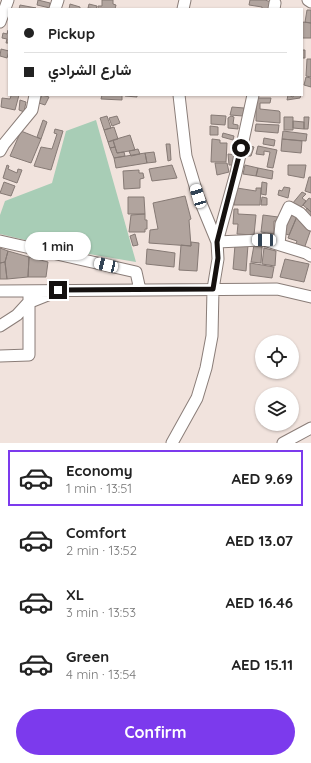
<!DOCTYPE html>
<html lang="en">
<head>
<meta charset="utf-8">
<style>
	:root { --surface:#fff; --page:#f2f2f2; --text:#222; --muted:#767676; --line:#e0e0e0; --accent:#7c3aed }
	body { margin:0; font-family:Quicksand,Vazirmatn,sans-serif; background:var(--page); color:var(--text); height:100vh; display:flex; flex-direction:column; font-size:15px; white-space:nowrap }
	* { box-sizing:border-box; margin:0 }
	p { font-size:13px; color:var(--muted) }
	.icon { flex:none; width:22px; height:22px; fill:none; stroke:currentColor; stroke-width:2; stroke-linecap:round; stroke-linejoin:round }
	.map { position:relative; height:443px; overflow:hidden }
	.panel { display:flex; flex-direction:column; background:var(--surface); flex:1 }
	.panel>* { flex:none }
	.guide { position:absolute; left:8px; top:8px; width:295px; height:88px; border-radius:0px; box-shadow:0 1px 3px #0004; display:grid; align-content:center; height:88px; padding:0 16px; background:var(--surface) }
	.buttons { position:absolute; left:255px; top:335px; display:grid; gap:8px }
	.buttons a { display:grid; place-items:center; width:44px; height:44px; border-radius:50%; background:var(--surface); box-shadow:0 1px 3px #0004; font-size:20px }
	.end { position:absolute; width:18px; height:18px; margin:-9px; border:5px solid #15110f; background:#fff; box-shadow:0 0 0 2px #fff }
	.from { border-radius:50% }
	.bubble { position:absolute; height:28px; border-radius:14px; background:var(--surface); box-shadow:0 1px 3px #0004; font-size:13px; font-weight:700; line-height:28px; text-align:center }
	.car { position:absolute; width:12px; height:24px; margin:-12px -6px; border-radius:5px; box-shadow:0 0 3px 1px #0007; background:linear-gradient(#fff 24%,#345 0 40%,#fff 0 76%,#345 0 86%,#fff 0) }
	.guide b { display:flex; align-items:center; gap:14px; height:38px; font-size:15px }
	.guide b+b { border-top:1px solid var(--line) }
	.guide i { width:10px; height:10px; background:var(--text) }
	ul { padding:7px 0 0; list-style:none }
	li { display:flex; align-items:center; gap:12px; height:56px; margin:0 8px 6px; padding:0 8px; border:2px solid transparent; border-radius:0px }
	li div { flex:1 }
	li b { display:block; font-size:15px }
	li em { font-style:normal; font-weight:700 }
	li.current { border-color:var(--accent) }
	li>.icon { width:36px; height:36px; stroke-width:1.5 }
	.primary-button { display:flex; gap:8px; margin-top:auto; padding:8px 16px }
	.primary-button a { flex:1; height:46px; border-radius:24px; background:var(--accent); color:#fff; font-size:16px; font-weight:700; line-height:46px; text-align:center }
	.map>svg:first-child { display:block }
</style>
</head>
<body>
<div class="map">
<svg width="311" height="443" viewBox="0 0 311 443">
	<rect width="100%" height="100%" fill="#f1e3dd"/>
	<path fill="#a8cdb6" d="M96,120L136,262L71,251L0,234V215L5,201L52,183L66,131Z"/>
	<path fill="#b1a49e" stroke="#867a75" d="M38,0L50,3V8L37,5Z
		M102,0H113V4L116,5L115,9H98V6H102Z
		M250,0H265L271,2L269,9H262V7L249,5Z
		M70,4L80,7V9H69Z
		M89,4L97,6L96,9L88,8Z
		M20,5L36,8L19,9Z
		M307,10H311V23L305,22Z
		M302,22L311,23V38H302Z
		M8,30L9,31V43H6L7,39L2,38L3,33L7,34Z
		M1,49L9,51L7,58L0,56Z
		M302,50H305V58H302Z
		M307,59H311V77L306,76Z
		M306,77L311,78V87L304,85Z
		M9,95H19L15,110L1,107L2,98L10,99L11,96Z
		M42,95L49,97L45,105L39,103Z
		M102,95H122V100L101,99Z
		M125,95H137V97L125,96Z
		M288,95L293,97L294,95H301L300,98L287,100Z
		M256,98H271L270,103H260V109L279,111L280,112V123L256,121Z
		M20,100L26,102L24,112L19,110Z
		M232,107L244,108L243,116L230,115Z
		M211,115L226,116L225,125L211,124Z
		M107,116L111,128L104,130L100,118Z
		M117,116L120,123L112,126L109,118Z
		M231,116L234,117L233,124L238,125V129L228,128V118Z
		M284,117H293V130H284Z
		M304,117H309L308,129H304Z
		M43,120L47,122L41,139L37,137Z
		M293,121L304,122V129L293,128Z
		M256,124L279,125L278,133L255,131Z
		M210,126L218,127V135H210Z
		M114,127L118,139L108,142L104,130Z
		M55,129L63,131L51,170L34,166L41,147L52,149L57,134L54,133Z
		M21,131L41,139L31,163L10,156Z
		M283,131L307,134L306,141L282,139Z
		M223,133L234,136L233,140L222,137Z
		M130,135L135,150L117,153L113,140Z
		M264,138L275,140L274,146L263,144Z
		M212,139L220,140V143H227L226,162H211Z
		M282,139L302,141L301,153L281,151Z
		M113,140L115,147L110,148L108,142Z
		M166,144H170L171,160L168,161Z
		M250,146L254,147L251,156H247Z
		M258,146L277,150L273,168L267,167L270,152L264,151V155L256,154Z
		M115,147L117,153L124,152L125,156L114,158L110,148Z
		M138,149L140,154L131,156L129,151Z
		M154,152L156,162L147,163L145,153Z
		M145,153L147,163L116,168L114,158Z
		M228,154L237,155L236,165H229Z
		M215,163H227L229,172L217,175Z
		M7,165L9,166L8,169L17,173L18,169L22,170L17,183L3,178Z
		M172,165L177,178L152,181L149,169Z
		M245,165L258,168L256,176L243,174Z
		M288,165H306L304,178L288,175Z
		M258,168L273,171L272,179L256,176Z
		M139,170V173H143L144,178L140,179V188L124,189L123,171Z
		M309,177H311V193L305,191Z
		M4,182L15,186L11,196L0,193Z
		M262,182L267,183L266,195L261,194Z
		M284,187L290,188L288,198L278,195L279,190L282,191Z
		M237,188L256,191V188H261L260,205H234Z
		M302,192L306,194L302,198L306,201L298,211L292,204Z
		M185,196L191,219L189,220L191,246L149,243L150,230L158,229L153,203Z
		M128,197H144L145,214H128Z
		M262,197L267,198V205H261Z
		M309,198L311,199V212L303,205Z
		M307,208L311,212V223L302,215Z
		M234,209H238V214L256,215L254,235L237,234L238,224H233Z
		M291,211L298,214L289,235L282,233Z
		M145,214V220H147V229H145V232H129L131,215Z
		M298,214L311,229L304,249L295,246L297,241L288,238Z
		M263,215L278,217L277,221H274V234L261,232Z
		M135,234L138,245L133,246L130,236Z
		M191,242L199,243L197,271L179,270L181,245L191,246Z
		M235,245H248L246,271L233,269Z
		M254,245L262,247L261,263L251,262Z
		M0,248L8,251L5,262L0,263Z
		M264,248L276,251L275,266L262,264Z
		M147,249L175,253L174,267L146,264Z
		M8,251L29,257L28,277L7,279L5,262Z
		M29,257L48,262L46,277H28Z
		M285,259L309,264L304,282L280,277Z
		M5,262L7,279H0V263Z
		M250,263L274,267L272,278L250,275Z"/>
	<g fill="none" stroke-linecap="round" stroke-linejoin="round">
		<g stroke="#8a7d78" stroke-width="13">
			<path id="minor" d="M308,0L311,2
				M55,9L58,0
				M183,9L185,0
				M274,9L275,3
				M0,22L8,0
				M179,95L186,156L198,196L217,242
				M0,151L4,144L32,110L35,95
				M0,241L136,272L140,290
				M217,242L264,240L306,253L311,256
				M279,244L281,224L289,207L300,213L311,225
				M0,291L277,289L311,297
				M0,326L17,315L28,303L53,293
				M0,356L29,355V291
				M172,443L197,398L206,368L212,336L213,289L218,259L217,242L236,173L253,95
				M283,443L311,428"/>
		</g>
		<use href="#minor" stroke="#fff" stroke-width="11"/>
	</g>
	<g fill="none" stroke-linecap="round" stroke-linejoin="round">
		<path stroke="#15110f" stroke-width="5" d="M58,290L213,289L218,258L217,242L241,148"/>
	</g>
</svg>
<div class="buttons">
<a><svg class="icon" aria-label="locate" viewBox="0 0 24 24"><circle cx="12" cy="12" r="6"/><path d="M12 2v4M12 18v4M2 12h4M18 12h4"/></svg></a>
<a><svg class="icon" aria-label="layers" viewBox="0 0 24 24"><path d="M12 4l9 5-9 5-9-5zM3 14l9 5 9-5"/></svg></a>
</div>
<i class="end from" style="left:241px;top:148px"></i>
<i class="end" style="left:58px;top:290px"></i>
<div class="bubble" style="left:25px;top:232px;width:66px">1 min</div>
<i class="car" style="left:198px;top:196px;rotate:343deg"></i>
<i class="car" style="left:264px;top:240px;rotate:271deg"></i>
<i class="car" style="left:106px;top:265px;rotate:283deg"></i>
<div class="guide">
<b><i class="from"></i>Pickup</b>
<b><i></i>شارع الشرادي</b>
</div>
</div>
<section class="panel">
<ul>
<li class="current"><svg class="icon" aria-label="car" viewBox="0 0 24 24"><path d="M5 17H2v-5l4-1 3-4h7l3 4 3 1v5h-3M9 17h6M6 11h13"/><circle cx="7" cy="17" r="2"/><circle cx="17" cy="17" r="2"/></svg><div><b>Economy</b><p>1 min · 13:51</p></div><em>AED 9.69</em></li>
<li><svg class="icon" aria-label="car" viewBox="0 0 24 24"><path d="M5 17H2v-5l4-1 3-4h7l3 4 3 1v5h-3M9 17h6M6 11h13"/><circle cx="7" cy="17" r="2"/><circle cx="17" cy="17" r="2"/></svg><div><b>Comfort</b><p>2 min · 13:52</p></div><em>AED 13.07</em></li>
<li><svg class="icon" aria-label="car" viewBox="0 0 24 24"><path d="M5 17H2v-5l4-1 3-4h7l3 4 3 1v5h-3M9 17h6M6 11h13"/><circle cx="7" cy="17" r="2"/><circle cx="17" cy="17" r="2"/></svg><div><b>XL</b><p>3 min · 13:53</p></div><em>AED 16.46</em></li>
<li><svg class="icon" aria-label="car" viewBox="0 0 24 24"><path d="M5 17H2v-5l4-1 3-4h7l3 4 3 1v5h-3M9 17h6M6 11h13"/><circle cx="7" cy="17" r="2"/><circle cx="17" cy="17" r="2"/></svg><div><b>Green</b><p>4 min · 13:54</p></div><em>AED 15.11</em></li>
</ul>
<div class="primary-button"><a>Confirm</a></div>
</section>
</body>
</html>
